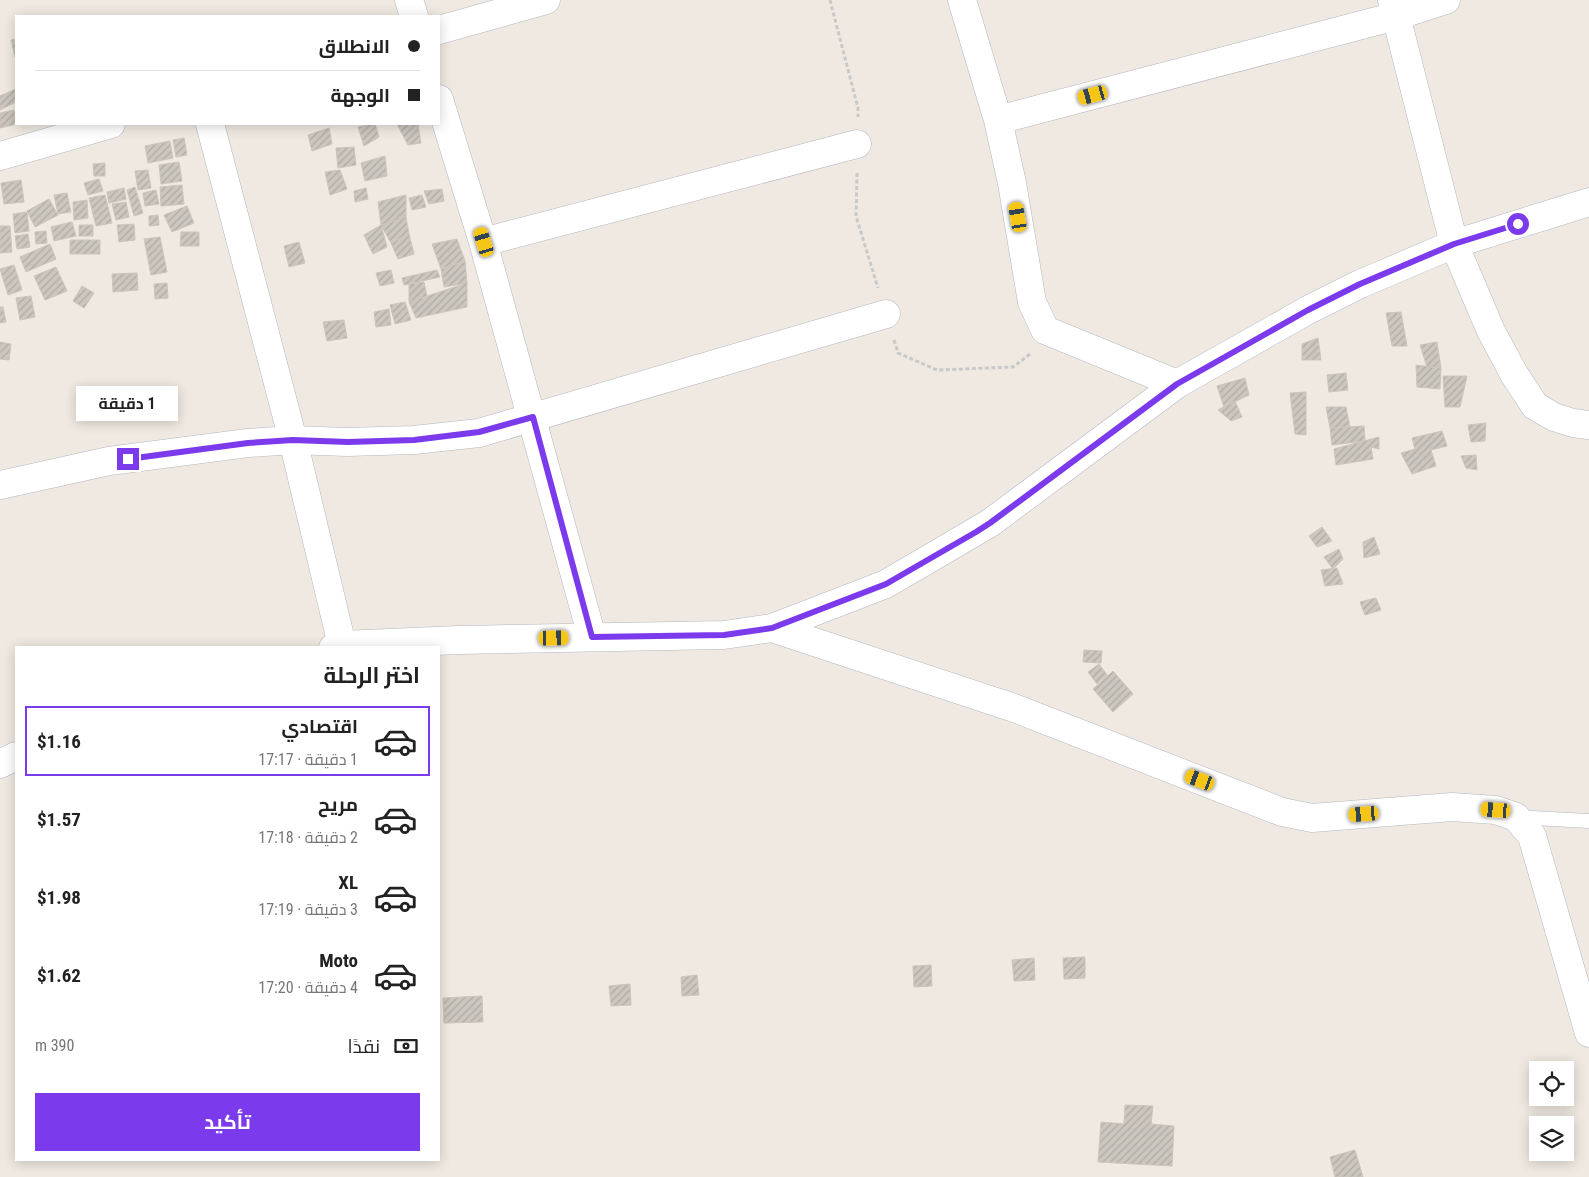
<!DOCTYPE html>
<html lang="ar">
<head>
<meta charset="utf-8">
<style>
	:root { --surface:#fff; --page:#f6f6f6; --text:#222; --muted:#767676; --line:#e0e0e0; --accent:#7c3aed }
	body { margin:0; font-family:"Roboto Condensed",Cairo,sans-serif; background:var(--page); color:var(--text); direction:rtl; height:100vh; display:flex; flex-direction:column; font-size:19px; white-space:nowrap }
	* { box-sizing:border-box; margin:0 }
	p { font-size:16px; color:var(--muted) }
	.icon { flex:none; width:28px; height:28px; fill:none; stroke:currentColor; stroke-width:2; stroke-linecap:round; stroke-linejoin:round }
	.map { position:relative; flex:1; overflow:hidden; direction:ltr }
	.panel { position:absolute; left:15px; top:646px; width:425px; height:515px; display:flex; flex-direction:column; background:var(--surface); border-radius:0px; box-shadow:0 2px 12px #0003; direction:rtl }
	.panel>* { flex:none }
	.guide { position:absolute; left:15px; top:15px; width:425px; height:110px; border-radius:0px; box-shadow:0 2px 12px #0003; direction:rtl; display:grid; align-content:center; height:110px; padding:0 20px; background:var(--surface) }
	.controls { position:absolute; left:1529px; top:1061px; display:grid; gap:10px }
	.controls a { display:grid; place-items:center; width:45px; height:45px; border-radius:0px; background:var(--surface); box-shadow:0 2px 12px #0003; font-size:25px }
	.end { position:absolute; width:22px; height:22px; margin:-11px; border:6px solid #7c3aed; background:#fff; box-shadow:0 0 0 2px #fff }
	.from { border-radius:50% }
	.bubble { position:absolute; height:35px; border-radius:0px; background:var(--surface); box-shadow:0 2px 12px #0003; font-size:16px; font-weight:700; line-height:35px; text-align:center; direction:rtl }
	.car { position:absolute; width:15px; height:30px; margin:-15px -8px; border-radius:6px; box-shadow:0 0 4px 1px #0007; background:linear-gradient(#f5c518 24%,#345 0 40%,#f5c518 0 76%,#345 0 86%,#f5c518 0) }
	.guide b { display:flex; align-items:center; gap:18px; height:48px; font-size:19px }
	.guide b+b { border-top:1px solid var(--line) }
	.guide i { width:12px; height:12px; background:var(--text) }
	ul { padding:0; list-style:none }
	li { display:flex; align-items:center; gap:15px; height:70px; margin:0 10px 8px; padding:0 10px; border:2px solid transparent; border-radius:0px }
	li div { flex:1 }
	li b { display:block; font-size:19px }
	li em { font-style:normal; font-weight:700 }
	li.on { border-color:var(--accent) }
	li>.icon { width:45px; height:45px; stroke-width:1.5 }
	h2 { padding:0 20px; font-size:22px; line-height:60px }
	.pay { display:flex; align-items:center; gap:12px; height:55px; padding:0 20px; font-size:19px }
	.pay p { margin-inline-start:auto }
	.cta { display:flex; gap:10px; margin-top:auto; padding:10px 20px }
	.cta a { flex:1; height:58px; border-radius:0px; background:var(--accent); color:#fff; font-size:20px; font-weight:700; line-height:58px; text-align:center }
	.map>svg:first-child { display:block }
</style>
</head>
<body>
<div class="map">
<svg width="1589" height="1177" viewBox="0 0 1589 1177">
	<defs>
		<pattern id="building-hatch" width="6" height="6" patternUnits="userSpaceOnUse" patternTransform="scale(1.25)"><rect width="6" height="6" fill="#cbc7bf"/><path d="M-1 1l2-2M0 6l6-6M5 7l2-2" fill="none" stroke="#afaba4"/></pattern>
	</defs>
	<rect width="100%" height="100%" fill="#efe9e1"/>
	<path fill="url(#building-hatch)" stroke="#cbc5ba" d="M16,39V56L15,57L11,40Z
		M16,89V102L0,110V96Z
		M14,110L17,124L0,128V113Z
		M372,124H375L379,137L364,146L358,127Z
		M397,124H418L421,143L408,145Z
		M329,128L332,144L312,151L308,135Z
		M184,138L187,155L176,157L173,140Z
		M170,141L173,158L148,163L145,146Z
		M354,147L356,165L338,168L336,148Z
		M385,156L387,176L365,181L361,163Z
		M179,162L182,181L161,184L159,165Z
		M105,163V176H94L93,164Z
		M148,170L151,188L138,190L135,171Z
		M340,170L347,189L330,195L325,172Z
		M99,179L103,191L88,195L84,183Z
		M21,180L24,202L4,204L1,183Z
		M182,185L184,204L161,206L160,187Z
		M135,187L143,213L134,216L127,190Z
		M124,188L126,199L109,203L107,192Z
		M366,188L368,199L355,202L354,191Z
		M442,189L444,201L429,204L424,191Z
		M156,190L159,204L145,206L143,193Z
		M67,193L71,212L58,214L54,195Z
		M105,195L112,223L96,226L89,198Z
		M406,195V217L381,225L378,202Z
		M422,195L426,207L412,210L409,198Z
		M49,199L58,215L35,227L27,211Z
		M87,200L88,218L74,220L73,202Z
		M126,202L129,217L116,220L112,204Z
		M187,206L194,223L172,232L164,215Z
		M27,212L29,231L15,233L13,214Z
		M158,215L159,225L149,226V216Z
		M406,217L409,234L391,243L381,225Z
		M72,222L76,236L54,241L51,227Z
		M134,224L135,240L119,242L117,225Z
		M79,225H93V236H79Z
		M381,225L387,247L373,254L364,235Z
		M0,226H10L12,252L0,253Z
		M46,231L47,243L36,244L35,232Z
		M181,232H199V246H180Z
		M28,234L30,247L17,249L15,236Z
		M409,234L414,254L398,259L391,243Z
		M160,237L167,272L151,275L144,239Z
		M457,239L465,261L441,269L432,244Z
		M70,240H100V254H70Z
		M299,242L305,263L289,267L284,246Z
		M50,244L56,259L26,272L20,257Z
		M465,261L467,283L444,287L441,269Z
		M14,265L22,290L8,295L0,269Z
		M56,267L67,291L45,300L34,276Z
		M391,270L394,283L380,286L376,273Z
		M437,270L440,277L404,285L402,278Z
		M137,273L138,290L113,292L112,274Z
		M424,282L427,296L409,302V284Z
		M167,283L168,298L155,299L154,284Z
		M467,283V307L416,318L409,302Z
		M82,286L94,293L84,308L73,301Z
		M31,296L35,317L20,320L16,298Z
		M405,302L411,320L395,324L390,305Z
		M0,307H3L6,322L0,323Z
		M389,309L391,325L376,327L374,312Z
		M1401,312L1407,346H1392L1386,313Z
		M344,320L347,338L327,341L323,322Z
		M1318,338L1321,360H1302V344Z
		M0,342L11,344L9,360L0,359Z
		M1437,342L1441,368L1427,367L1420,345Z
		M1416,365L1441,368L1440,389L1417,387Z
		M1346,373L1348,390L1329,392L1327,375Z
		M1443,376H1467L1460,407H1445Z
		M1245,378L1249,395L1224,407L1217,386Z
		M1306,392V435L1295,434L1290,393Z
		M1235,401L1242,417L1231,421L1218,410Z
		M1326,407H1346L1350,427L1330,428Z
		M1486,423L1485,441L1471,442L1468,425Z
		M1364,426L1365,441L1332,445L1330,428Z
		M1442,431L1447,446L1431,450L1436,466L1412,474L1401,453L1415,449L1412,438Z
		M1379,437V449L1371,447L1373,459L1336,465L1334,449Z
		M1476,455L1477,470L1466,468L1461,456Z
		M1322,527L1332,541L1317,547L1309,536Z
		M1374,537L1380,554L1364,558L1363,542Z
		M1339,549L1343,559L1333,569L1324,557Z
		M1337,568L1343,584L1325,586L1321,570Z
		M1376,598L1381,610L1365,615L1360,602Z
		M1084,650L1102,651L1101,663L1083,662Z
		M1099,664L1107,675L1097,684L1088,672Z
		M1113,671L1133,694L1113,712L1093,689Z
		M1085,957V978L1064,979L1063,958Z
		M1034,958L1035,980L1014,981L1012,960Z
		M931,965L932,986L914,987L913,966Z
		M697,975L699,995L682,996L681,977Z
		M630,984L631,1005L611,1006L609,986Z
		M482,996L483,1022L444,1023L443,998Z
		M1125,1105L1153,1106L1151,1124L1174,1126L1172,1166L1098,1162L1101,1122L1124,1124Z
		M1355,1150L1363,1177H1335L1330,1157Z"/>
	<g fill="none" stroke-linecap="round" stroke-linejoin="round">
		<g stroke="#b4b7c1" stroke-width="15">
			<path id="service" d="M1517,817L1589,821"/>
		</g>
		<g stroke="#b4b7c1" stroke-width="29">
			<path id="minor" d="M409,0L414,16
				M962,0L998,120L1012,183L1032,302L1045,330L1177,384
				M1392,0L1454,244L1491,331L1514,374L1535,406L1554,417L1573,423L1589,425
				M439,30L546,0
				M439,99L483,242L592,637
				M998,120L1396,16L1446,0
				M210,124L293,440L342,645
				M0,156L111,124
				M483,242L857,144
				M0,485L109,461L248,443L293,440L347,442L414,440L479,433L886,314
				M772,628L1014,708L1282,812L1312,818L1452,807L1496,810L1516,817L1532,836L1589,1033"/>
		</g>
		<g stroke="#b4b7c1" stroke-width="29">
			<path id="tertiary" d="M333,648L342,645L459,640L724,635L772,628L886,584L990,523L1177,384L1308,310L1360,284L1454,244L1589,202
				M0,764L16,756"/>
		</g>
		<path stroke="#c9c9c9" stroke-width="3" stroke-dasharray="4 2.5" stroke-linecap="butt" d="M830,0L858,108V117
			M857,173L856,216L878,288
			M894,340L898,353L937,370L1013,367L1030,354"/>
		<use href="#service" stroke="#fff" stroke-width="14"/>
		<use href="#minor" stroke="#fff" stroke-width="28"/>
		<use href="#tertiary" stroke="#fff" stroke-width="28"/>
	</g>
	<g fill="none" stroke-linecap="round" stroke-linejoin="round">
		<path stroke="#7c3aed" stroke-width="6" d="M128,459L248,443L293,440L348,442L414,440L479,432L533,417L592,637L724,635L772,628L886,584L976,532L990,523L1177,384L1308,310L1360,284L1454,244L1518,224"/>
	</g>
</svg>
<div class="controls">
<a><svg class="icon" aria-label="locate" viewBox="0 0 24 24"><circle cx="12" cy="12" r="6"/><path d="M12 2v4M12 18v4M2 12h4M18 12h4"/></svg></a>
<a><svg class="icon" aria-label="layers" viewBox="0 0 24 24"><path d="M12 4l9 5-9 5-9-5zM3 14l9 5 9-5"/></svg></a>
</div>
<i class="end from" style="left:1518px;top:224px"></i>
<i class="end" style="left:128px;top:459px"></i>
<div class="bubble" style="left:76px;top:386px;width:102px">1 دقيقة</div>
<i class="car" style="left:1093px;top:95px;rotate:255deg"></i>
<i class="car" style="left:1018px;top:217px;rotate:350deg"></i>
<i class="car" style="left:484px;top:242px;rotate:343deg"></i>
<i class="car" style="left:554px;top:638px;rotate:89deg"></i>
<i class="car" style="left:1200px;top:780px;rotate:291deg"></i>
<i class="car" style="left:1496px;top:810px;rotate:274deg"></i>
<i class="car" style="left:1364px;top:814px;rotate:266deg"></i>
<div class="guide">
<b><i class="from"></i>الانطلاق</b>
<b><i></i>الوجهة</b>
</div>
<section class="panel">
<h2>اختر الرحلة</h2>
<ul>
<li class="on"><svg class="icon" aria-label="car" viewBox="0 0 24 24"><path d="M5 17H2v-5l4-1 3-4h7l3 4 3 1v5h-3M9 17h6M6 11h13"/><circle cx="7" cy="17" r="2"/><circle cx="17" cy="17" r="2"/></svg><div><b>اقتصادي</b><p>1 دقيقة · 17:17</p></div><em>$1.16</em></li>
<li><svg class="icon" aria-label="car" viewBox="0 0 24 24"><path d="M5 17H2v-5l4-1 3-4h7l3 4 3 1v5h-3M9 17h6M6 11h13"/><circle cx="7" cy="17" r="2"/><circle cx="17" cy="17" r="2"/></svg><div><b>مريح</b><p>2 دقيقة · 17:18</p></div><em>$1.57</em></li>
<li><svg class="icon" aria-label="car" viewBox="0 0 24 24"><path d="M5 17H2v-5l4-1 3-4h7l3 4 3 1v5h-3M9 17h6M6 11h13"/><circle cx="7" cy="17" r="2"/><circle cx="17" cy="17" r="2"/></svg><div><b>XL</b><p>3 دقيقة · 17:19</p></div><em>$1.98</em></li>
<li><svg class="icon" aria-label="car" viewBox="0 0 24 24"><path d="M5 17H2v-5l4-1 3-4h7l3 4 3 1v5h-3M9 17h6M6 11h13"/><circle cx="7" cy="17" r="2"/><circle cx="17" cy="17" r="2"/></svg><div><b>Moto</b><p>4 دقيقة · 17:20</p></div><em>$1.62</em></li>
</ul>
<div class="pay"><svg class="icon" aria-label="cash" viewBox="0 0 24 24"><path d="M3 7h18v10H3z"/><circle cx="12" cy="12" r="2"/></svg>نقدًا<p>390 m</p></div>
<div class="cta"><a>تأكيد</a></div>
</section>
</div>
</body>
</html>
